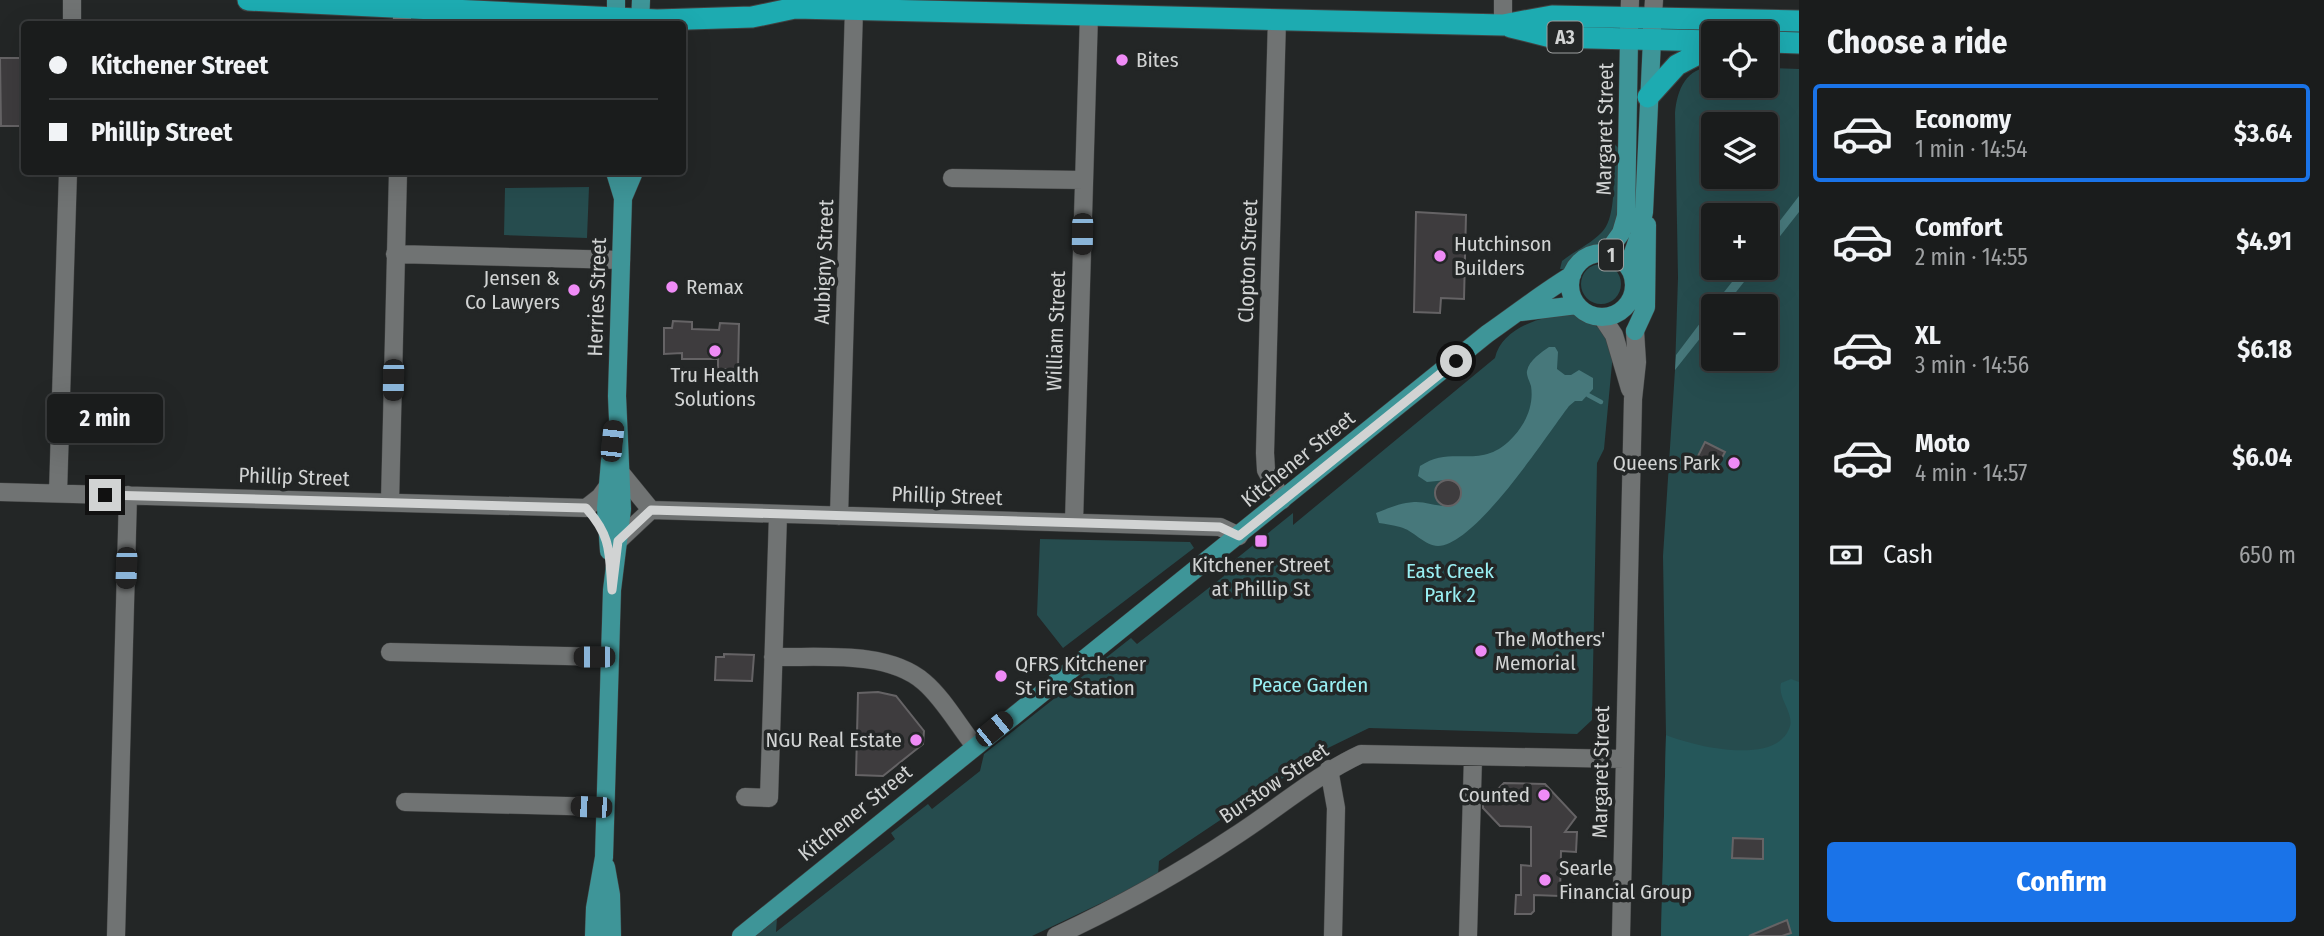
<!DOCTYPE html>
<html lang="en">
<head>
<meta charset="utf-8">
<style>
	:root { --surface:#1a1c1c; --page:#232525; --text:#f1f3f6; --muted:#9fa1a3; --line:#383a3b; --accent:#1a73e8 }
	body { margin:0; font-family:"Fira Sans Condensed",sans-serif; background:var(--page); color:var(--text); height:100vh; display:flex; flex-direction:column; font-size:26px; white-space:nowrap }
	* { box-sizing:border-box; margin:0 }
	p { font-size:23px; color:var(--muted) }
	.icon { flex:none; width:38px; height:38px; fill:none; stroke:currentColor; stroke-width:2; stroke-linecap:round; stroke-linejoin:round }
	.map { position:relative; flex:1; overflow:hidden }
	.sheet { display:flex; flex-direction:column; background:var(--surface); width:525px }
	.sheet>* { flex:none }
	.hud { position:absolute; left:21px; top:21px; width:665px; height:154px; border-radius:7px; box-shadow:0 7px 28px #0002,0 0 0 2px var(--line); display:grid; align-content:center; height:154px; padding:0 28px; background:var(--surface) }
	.buttons { position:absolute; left:1701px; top:21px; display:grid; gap:14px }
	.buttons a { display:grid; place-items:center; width:77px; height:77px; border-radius:7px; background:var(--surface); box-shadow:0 7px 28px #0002,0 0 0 2px var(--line); font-size:35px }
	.end { position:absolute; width:32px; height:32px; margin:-16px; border:9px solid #d1d3d3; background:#111; box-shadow:0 0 0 4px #111 }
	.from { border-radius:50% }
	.bubble { position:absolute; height:49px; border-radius:7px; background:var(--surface); box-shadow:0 7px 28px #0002,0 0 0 2px var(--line); font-size:23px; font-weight:700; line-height:49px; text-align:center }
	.car { position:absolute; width:21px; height:42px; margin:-21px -10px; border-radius:9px; box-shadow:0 0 5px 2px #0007; background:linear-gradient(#222 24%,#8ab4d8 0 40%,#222 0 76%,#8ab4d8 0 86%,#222 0) }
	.hud b { display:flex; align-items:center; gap:24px; height:66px; font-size:26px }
	.hud b+b { border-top:2px solid var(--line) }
	.hud i { width:18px; height:18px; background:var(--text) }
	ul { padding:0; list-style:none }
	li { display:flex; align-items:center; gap:21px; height:98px; margin:0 14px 10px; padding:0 14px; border:4px solid transparent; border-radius:7px }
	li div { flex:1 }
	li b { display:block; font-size:26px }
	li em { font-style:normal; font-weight:700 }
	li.active { border-color:var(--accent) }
	li>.icon { width:63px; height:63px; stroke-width:1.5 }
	h2 { padding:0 28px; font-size:32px; line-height:84px }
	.pay { display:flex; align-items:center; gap:18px; height:77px; padding:0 28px; font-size:26px }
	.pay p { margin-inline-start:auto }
	.button { display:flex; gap:14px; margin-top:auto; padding:14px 28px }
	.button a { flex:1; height:80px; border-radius:7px; background:var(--accent); color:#fff; font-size:28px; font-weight:700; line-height:80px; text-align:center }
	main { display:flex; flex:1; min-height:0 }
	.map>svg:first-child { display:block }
</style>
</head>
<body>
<main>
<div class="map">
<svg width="1799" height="936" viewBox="0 0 1799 936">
	<rect width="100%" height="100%" fill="#232626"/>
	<path fill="#264c4e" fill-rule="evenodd" d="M1713,67V86H1766V68L1799,69V936H1661L1666,735L1663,556L1675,370L1678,278L1675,113C1677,90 1686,67 1713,67ZM1713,124H1766V177H1713ZM1713,215H1766V268H1713ZM1713,306H1766V359H1713Z
		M1613,142L1619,149L1620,219L1611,237L1578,255L1566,269H1560L1562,261C1574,251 1591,244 1602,232C1618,216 1613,165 1613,142Z
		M589,187L587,238L504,235L505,188Z
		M1581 284a20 20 0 1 1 40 0a20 20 0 1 1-40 0Z
		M1572,314L1604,330L1613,353L1604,449L1597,463L1592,720L1577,734L1369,728L1328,748L1159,861L1158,876L1032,936H754L777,918L776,932L895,839L891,833L928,804L932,809L980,771L984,754L1131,638L1137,644L1224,576L1226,567L1293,513V525L1495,358C1502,327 1544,315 1572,314Z
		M1040,539L1190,542L1194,548L1063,648L1037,615Z"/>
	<path fill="#25575a" d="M1791,679L1799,682V936H1661L1666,735C1693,746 1774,766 1789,729C1796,714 1777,699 1781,683Z"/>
	<path fill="#47787b" d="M1799,196V212L1766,254V239Z
		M1743,268H1755L1725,306H1713Z
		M1713,306V322L1675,370L1676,355Z
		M1549,347H1555L1558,352L1557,369L1565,375H1571L1579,370L1593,378V389L1582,401H1575L1569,406C1546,436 1476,545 1438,546C1425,546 1413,530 1400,527C1393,525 1386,524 1379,523L1376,513C1389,508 1400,503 1414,502C1428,501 1446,511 1458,502L1461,493L1457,484L1447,480L1427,482L1418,476L1420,466C1454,443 1481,473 1514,436C1526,423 1534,405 1531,386C1530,382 1526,375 1527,371C1529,360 1542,352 1549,347Z"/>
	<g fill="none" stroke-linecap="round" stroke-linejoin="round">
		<path stroke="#47787b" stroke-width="4.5" d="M1588,395L1601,402"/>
	</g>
	<path fill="#3e3c3e" stroke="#656365" stroke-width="2" d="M0,58H24V126H1Z
		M1416,212L1466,215L1464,299L1441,298L1440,313L1414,312Z
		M673,321L692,322V329L719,330L720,323L739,324L738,369H718V359H682V353L664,354V328H672Z
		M1705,442L1725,452L1716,469L1697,458Z
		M1435 493a13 13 0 1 1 26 0a13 13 0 1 1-26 0Z
		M724,654L754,655L752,681L715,680L716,657H724Z
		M878,692L896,696L924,731L923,744L883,776L856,775L858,693Z
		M1504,783L1545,784L1576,817L1565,832H1577L1576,852L1561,851L1560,896L1534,895V911L1531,914H1515L1516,895H1521V865L1531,866V827L1500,826L1483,808V804Z
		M1733,838L1763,839V859L1732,858Z
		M1787,920L1791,933L1782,936H1749Z"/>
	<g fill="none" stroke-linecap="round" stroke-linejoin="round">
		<g stroke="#404242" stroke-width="19">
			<path id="minor" d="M1277,19L1265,453L1266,470L1282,500
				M72,24V0
				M402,24V0
				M1503,25V0
				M1652,29L1654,0
				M1629,31L1630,0
				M952,178L1083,180
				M395,254L621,260
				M1602,317L1614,335L1630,389
				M620,472L651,510
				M0,492L586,508L600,497L608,486
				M58,493L68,172
				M390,502L398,172
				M839,516L854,9
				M1074,522L1089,14
				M618,541L651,510L1220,527L1239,536
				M390,652L610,657
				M773,657C820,658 887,650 924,682C943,698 958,725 974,745
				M1329,769L1336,808L1333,936
				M745,797L769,798L778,515
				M405,802L605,807
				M116,936L128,495
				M1056,936C1118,907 1178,874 1235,836C1277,809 1316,775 1361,754L1624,759
				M1468,936L1473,757
				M1621,936L1633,399L1637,362L1635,331"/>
		</g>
		<g stroke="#404242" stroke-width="19">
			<path id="major" d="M616,24V0
				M640,24L641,0
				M623,198L634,172
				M1570 285a32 32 0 1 1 64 0a32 32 0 1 1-64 0Z
				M1606,254L1621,233L1626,216L1629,39
				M1628,267L1639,236L1644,212L1652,40
				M1521,312L1577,305
				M1635,331L1646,307L1647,225
				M609,551L606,508L610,461
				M606,867L611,895L612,936
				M594,936L595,908L604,857L612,590L622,509L617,396L623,198L615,172
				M741,936L1487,334C1516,314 1542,293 1572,275"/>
		</g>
		<g stroke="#404242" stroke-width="23">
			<path id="highway" d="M248,0L657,20L752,17L795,8L1503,25L1552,16L1799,21
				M1511,27L1551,37L1713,41
				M1766,42L1799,43
				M1648,97L1677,65L1700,53L1713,41"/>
		</g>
		<use href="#minor" stroke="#707373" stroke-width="18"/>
		<use href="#major" stroke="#3e9598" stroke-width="18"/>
		<use href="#highway" stroke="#1dabb1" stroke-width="21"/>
	</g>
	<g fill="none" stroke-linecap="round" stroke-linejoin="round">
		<path stroke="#d1d3d3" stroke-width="9" d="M105,495L586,508C612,537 609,553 612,590L618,541L651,510L1220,527L1239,536L1456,361"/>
	</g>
	<g fill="#ef8bf6" stroke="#232626" stroke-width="2.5">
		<circle cx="1122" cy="60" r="7"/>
		<circle cx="1440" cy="256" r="7"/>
		<circle cx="672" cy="287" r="7"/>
		<circle cx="574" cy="290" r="7"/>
		<circle cx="715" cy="351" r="7"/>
		<circle cx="1734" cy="463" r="7"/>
		<rect x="1254" y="534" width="14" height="14" rx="3.5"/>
		<circle cx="1481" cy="651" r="7"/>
		<circle cx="1001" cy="676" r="7"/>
		<circle cx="916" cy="740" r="7"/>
		<circle cx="1544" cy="795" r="7"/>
		<circle cx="1545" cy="880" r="7"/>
	</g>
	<g text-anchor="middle" stroke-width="7" stroke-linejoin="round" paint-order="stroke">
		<g fill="#232626" stroke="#9d9f9f" stroke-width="2">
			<rect x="1547.5" y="21.5" width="35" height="31" rx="5"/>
			<rect x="1599" y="239.5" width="24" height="31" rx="5"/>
		</g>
		<g font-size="19" font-weight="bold" fill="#d1d3d3">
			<text x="1565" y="44">A3</text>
			<text x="1611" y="262">1</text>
		</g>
		<g font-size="21" fill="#d1d3d3" stroke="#232626" text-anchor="start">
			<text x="1136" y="67">Bites</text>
			<text x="1454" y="251">Hutchinson<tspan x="1454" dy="24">Builders</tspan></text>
			<text x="560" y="285" text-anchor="end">Jensen &amp;<tspan x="560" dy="24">Co Lawyers</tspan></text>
			<text x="686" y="294">Remax</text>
			<text x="715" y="382" text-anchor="middle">Tru Health<tspan x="715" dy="24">Solutions</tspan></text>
			<text x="1720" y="470" text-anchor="end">Queens Park</text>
			<text x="1261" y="572" text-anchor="middle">Kitchener Street<tspan x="1261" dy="24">at Phillip St</tspan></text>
			<text x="1495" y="646">The Mothers'<tspan x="1495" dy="24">Memorial</tspan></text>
			<text x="1015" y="671">QFRS Kitchener<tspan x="1015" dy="24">St Fire Station</tspan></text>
			<text x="902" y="747" text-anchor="end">NGU Real Estate</text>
			<text x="1530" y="802" text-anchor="end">Counted</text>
			<text x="1559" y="875">Searle<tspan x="1559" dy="24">Financial Group</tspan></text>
		</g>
		<g font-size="21" fill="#d1d3d3" stroke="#232626">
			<text transform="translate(1605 129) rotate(-89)" y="7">Margaret Street</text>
			<text transform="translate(1248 261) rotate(-88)" y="7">Clopton Street</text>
			<text transform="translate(824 262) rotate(-88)" y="7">Aubigny Street</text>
			<text transform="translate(597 297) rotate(-88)" y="7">Herries Street</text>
			<text transform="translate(1056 331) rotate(-88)" y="7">William Street</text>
			<text transform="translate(1298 459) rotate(-39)" y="7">Kitchener Street</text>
			<text transform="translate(294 477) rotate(2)" y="7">Phillip Street</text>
			<text transform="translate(947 496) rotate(2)" y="7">Phillip Street</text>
			<text transform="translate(1601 772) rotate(-89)" y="7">Margaret Street</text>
			<text transform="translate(1274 783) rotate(-34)" y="7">Burstow Street</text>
			<text transform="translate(855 813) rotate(-39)" y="7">Kitchener Street</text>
		</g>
		<g font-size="21" fill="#99eff3" stroke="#232626">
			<text x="1450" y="578">East Creek<tspan x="1450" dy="24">Park 2</tspan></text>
			<text x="1310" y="692">Peace Garden</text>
		</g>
	</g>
</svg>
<div class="buttons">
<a><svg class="icon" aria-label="locate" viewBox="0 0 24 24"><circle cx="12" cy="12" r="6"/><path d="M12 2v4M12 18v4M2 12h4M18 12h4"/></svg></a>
<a><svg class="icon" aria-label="layers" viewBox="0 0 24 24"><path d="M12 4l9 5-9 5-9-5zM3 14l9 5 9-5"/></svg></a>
<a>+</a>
<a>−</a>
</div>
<i class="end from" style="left:1456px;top:361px"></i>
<i class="end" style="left:105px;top:495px"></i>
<div class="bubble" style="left:47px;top:394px;width:116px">2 min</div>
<i class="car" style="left:1082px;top:234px;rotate:181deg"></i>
<i class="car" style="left:393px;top:380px;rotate:181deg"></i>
<i class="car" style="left:612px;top:441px;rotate:6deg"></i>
<i class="car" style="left:126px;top:568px;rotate:182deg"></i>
<i class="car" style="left:594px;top:657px;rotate:270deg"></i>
<i class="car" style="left:994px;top:729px;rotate:51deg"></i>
<i class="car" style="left:591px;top:807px;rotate:272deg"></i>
<div class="hud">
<b><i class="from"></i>Kitchener Street</b>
<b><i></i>Phillip Street</b>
</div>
</div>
<section class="sheet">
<h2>Choose a ride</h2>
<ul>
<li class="active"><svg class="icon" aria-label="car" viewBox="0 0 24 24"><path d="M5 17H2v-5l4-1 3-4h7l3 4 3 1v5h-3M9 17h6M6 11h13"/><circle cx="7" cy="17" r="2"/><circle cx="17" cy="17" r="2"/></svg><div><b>Economy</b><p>1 min · 14:54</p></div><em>$3.64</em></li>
<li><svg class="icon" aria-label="car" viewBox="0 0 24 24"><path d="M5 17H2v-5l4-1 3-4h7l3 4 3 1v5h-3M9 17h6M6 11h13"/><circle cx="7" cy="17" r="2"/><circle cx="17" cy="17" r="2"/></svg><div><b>Comfort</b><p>2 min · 14:55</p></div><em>$4.91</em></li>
<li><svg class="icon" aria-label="car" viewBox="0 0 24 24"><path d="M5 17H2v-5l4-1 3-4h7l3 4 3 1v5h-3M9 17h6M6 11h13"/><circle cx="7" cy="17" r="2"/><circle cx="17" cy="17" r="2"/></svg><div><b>XL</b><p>3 min · 14:56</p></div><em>$6.18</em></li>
<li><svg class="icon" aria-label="car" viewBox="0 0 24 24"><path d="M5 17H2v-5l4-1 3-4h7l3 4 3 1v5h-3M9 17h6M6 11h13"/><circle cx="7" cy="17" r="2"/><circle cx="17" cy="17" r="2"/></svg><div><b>Moto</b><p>4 min · 14:57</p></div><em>$6.04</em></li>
</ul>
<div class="pay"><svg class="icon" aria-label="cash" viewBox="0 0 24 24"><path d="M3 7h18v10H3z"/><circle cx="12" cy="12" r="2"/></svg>Cash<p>650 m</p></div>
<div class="button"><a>Confirm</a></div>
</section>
</main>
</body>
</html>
